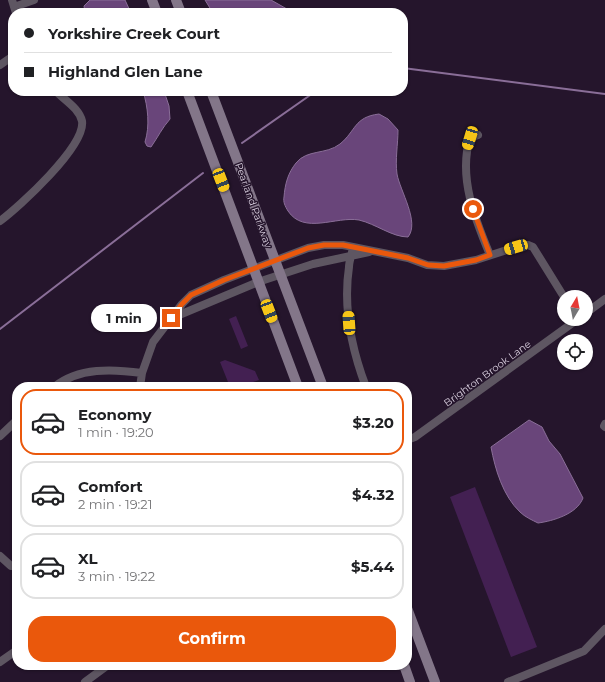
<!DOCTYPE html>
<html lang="en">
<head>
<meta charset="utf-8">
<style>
	:root { --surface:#fff; --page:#f2f2f2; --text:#202124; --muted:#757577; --line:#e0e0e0; --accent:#ea580c }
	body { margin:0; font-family:Montserrat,sans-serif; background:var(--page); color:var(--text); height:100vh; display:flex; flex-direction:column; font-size:15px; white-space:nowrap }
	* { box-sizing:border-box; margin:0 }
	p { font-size:13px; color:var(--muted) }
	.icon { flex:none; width:22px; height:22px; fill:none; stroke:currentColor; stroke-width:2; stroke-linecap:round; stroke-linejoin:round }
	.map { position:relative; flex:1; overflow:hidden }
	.sheet { position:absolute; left:12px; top:382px; width:400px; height:288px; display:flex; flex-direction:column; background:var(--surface); border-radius:16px; box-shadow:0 1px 3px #0004 }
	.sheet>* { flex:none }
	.hud { position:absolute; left:8px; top:8px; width:400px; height:88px; border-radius:16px; box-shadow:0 1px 3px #0004; display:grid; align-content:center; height:88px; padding:0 16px; background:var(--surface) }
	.needle { width:26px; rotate:10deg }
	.buttons { position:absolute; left:557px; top:290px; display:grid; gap:8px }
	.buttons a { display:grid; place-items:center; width:36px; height:36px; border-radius:50%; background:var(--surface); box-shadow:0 1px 3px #0004; font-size:20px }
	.end { position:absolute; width:18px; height:18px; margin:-9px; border:5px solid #ea580c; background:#fff; box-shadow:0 0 0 2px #fff }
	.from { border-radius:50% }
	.bubble { position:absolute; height:28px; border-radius:14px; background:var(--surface); box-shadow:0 1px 3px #0004; font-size:13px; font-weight:700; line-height:28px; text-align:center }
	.car { position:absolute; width:12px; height:24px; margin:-12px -6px; border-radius:5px; box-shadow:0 0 3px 1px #0007; background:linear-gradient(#f5c518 24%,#345 0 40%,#f5c518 0 76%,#345 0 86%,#f5c518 0) }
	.hud b { display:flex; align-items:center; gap:14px; height:38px; font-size:15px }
	.hud b+b { border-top:1px solid var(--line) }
	.hud i { width:10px; height:10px; background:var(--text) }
	ul { padding:7px 0 0; list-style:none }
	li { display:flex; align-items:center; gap:12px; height:66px; margin:0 8px 6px; padding:0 8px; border:2px solid var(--line); border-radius:16px }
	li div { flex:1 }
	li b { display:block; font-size:15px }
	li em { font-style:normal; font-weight:700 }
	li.current { border-color:var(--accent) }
	li>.icon { width:36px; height:36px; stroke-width:1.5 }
	.primary-button { display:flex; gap:8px; margin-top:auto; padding:8px 16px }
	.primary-button a { flex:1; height:46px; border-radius:16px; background:var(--accent); color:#fff; font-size:16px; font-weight:700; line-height:46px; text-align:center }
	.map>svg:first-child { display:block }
</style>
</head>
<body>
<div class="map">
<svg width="605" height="682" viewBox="0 0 605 682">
	<rect width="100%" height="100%" fill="#25152c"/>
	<path fill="#69457a" stroke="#8a6e98" d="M90,0H125L131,13H85L84,6Z
		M205,0H271L294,13H213Z
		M143,91H164L169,106L170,119C162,128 158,137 151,147L147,146L145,142C150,126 148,107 143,91Z
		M379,114L388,119L398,130C398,144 395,160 397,174C400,191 420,222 408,237C392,237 376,224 359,220C336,216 304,235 288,211C285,206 283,202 284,197C285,184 288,173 296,163C307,149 326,155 340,144C356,131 354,117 379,114Z
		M529,420L542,427L549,441L560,454L583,498C577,514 553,521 538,523C532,520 525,517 520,512C503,496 495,469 491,447Z"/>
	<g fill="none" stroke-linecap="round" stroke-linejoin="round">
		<path stroke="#8a6e98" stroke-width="2" d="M403,68L605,94
			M242,143L316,91
			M0,329L203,173"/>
	</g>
	<path fill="#432052" d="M236,316L248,346L241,349L229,319Z
		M225,360L255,371L259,380L239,387H230L220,362Z
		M475,487L537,647L511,657L450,497Z"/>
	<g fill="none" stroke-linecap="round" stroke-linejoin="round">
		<path stroke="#5e5662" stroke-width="8" d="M12,0L16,13
			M14,7L34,0
			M0,65L13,56
			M478,135L470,138C458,177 475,219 490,255
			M0,221C19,207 86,146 82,121C79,108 64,100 56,91
			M352,252C351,257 349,262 349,267C343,307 352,350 366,387
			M586,313L605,299
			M172,318L258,282L313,264L369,252
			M54,387C79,367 113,369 142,373
			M140,387L142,373L153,342L182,304L191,295L224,280L308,248L324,245H343L408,258L427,265L444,266L476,260L516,247L528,245L533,247L564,297
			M605,424L604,426L605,427
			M0,436L17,420
			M407,440L415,437L578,319
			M0,556L11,566L17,564
			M0,662L17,650
			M85,682L108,665
			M508,682L584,651L605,629"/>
		<path stroke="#837689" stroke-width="10" d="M152,0L157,13
			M176,0L181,13
			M187,91L298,387
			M211,91L323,387
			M407,608L435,682
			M404,665L410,682"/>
	</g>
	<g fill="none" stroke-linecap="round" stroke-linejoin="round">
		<path stroke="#ea580c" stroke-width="5" d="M171,318L182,304L191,295L224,280L308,248L324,245H343L408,258L428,265L444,266L476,260L490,255L473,209"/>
	</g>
	<g text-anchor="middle" stroke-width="3" stroke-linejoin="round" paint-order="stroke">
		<g font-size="10" fill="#d8cede" stroke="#25152c">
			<text transform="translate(254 205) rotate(70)" y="4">Pearland Parkway</text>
			<text transform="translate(487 373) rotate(-36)" y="4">Brighton Brook Lane</text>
		</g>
	</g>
</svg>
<div class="buttons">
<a><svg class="needle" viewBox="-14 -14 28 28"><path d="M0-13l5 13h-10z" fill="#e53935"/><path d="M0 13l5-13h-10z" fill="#757577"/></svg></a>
<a><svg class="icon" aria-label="locate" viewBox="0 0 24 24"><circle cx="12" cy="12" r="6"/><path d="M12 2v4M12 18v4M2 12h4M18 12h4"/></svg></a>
</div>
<i class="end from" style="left:473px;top:209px"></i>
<i class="end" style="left:171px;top:318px"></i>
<div class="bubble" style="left:91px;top:304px;width:66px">1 min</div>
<i class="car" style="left:470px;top:138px;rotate:197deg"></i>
<i class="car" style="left:221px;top:180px;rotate:159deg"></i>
<i class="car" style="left:516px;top:247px;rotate:254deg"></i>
<i class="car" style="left:269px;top:311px;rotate:159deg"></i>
<i class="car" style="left:349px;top:323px;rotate:356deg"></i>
<div class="hud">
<b><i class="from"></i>Yorkshire Creek Court</b>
<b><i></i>Highland Glen Lane</b>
</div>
<section class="sheet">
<ul>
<li class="current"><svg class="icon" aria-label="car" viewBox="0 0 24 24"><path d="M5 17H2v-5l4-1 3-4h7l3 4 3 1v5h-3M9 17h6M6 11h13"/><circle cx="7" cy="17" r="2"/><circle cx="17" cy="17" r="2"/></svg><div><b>Economy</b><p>1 min · 19:20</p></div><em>$3.20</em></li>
<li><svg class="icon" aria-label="car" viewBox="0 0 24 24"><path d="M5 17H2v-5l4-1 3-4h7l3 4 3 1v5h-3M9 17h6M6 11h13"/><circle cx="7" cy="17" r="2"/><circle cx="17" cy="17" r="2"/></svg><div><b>Comfort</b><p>2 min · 19:21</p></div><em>$4.32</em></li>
<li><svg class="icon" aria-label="car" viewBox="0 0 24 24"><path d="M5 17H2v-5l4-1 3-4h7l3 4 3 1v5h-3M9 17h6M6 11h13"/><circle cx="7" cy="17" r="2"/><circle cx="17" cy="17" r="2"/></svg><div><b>XL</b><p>3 min · 19:22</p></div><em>$5.44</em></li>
</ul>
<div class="primary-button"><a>Confirm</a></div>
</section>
</div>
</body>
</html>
